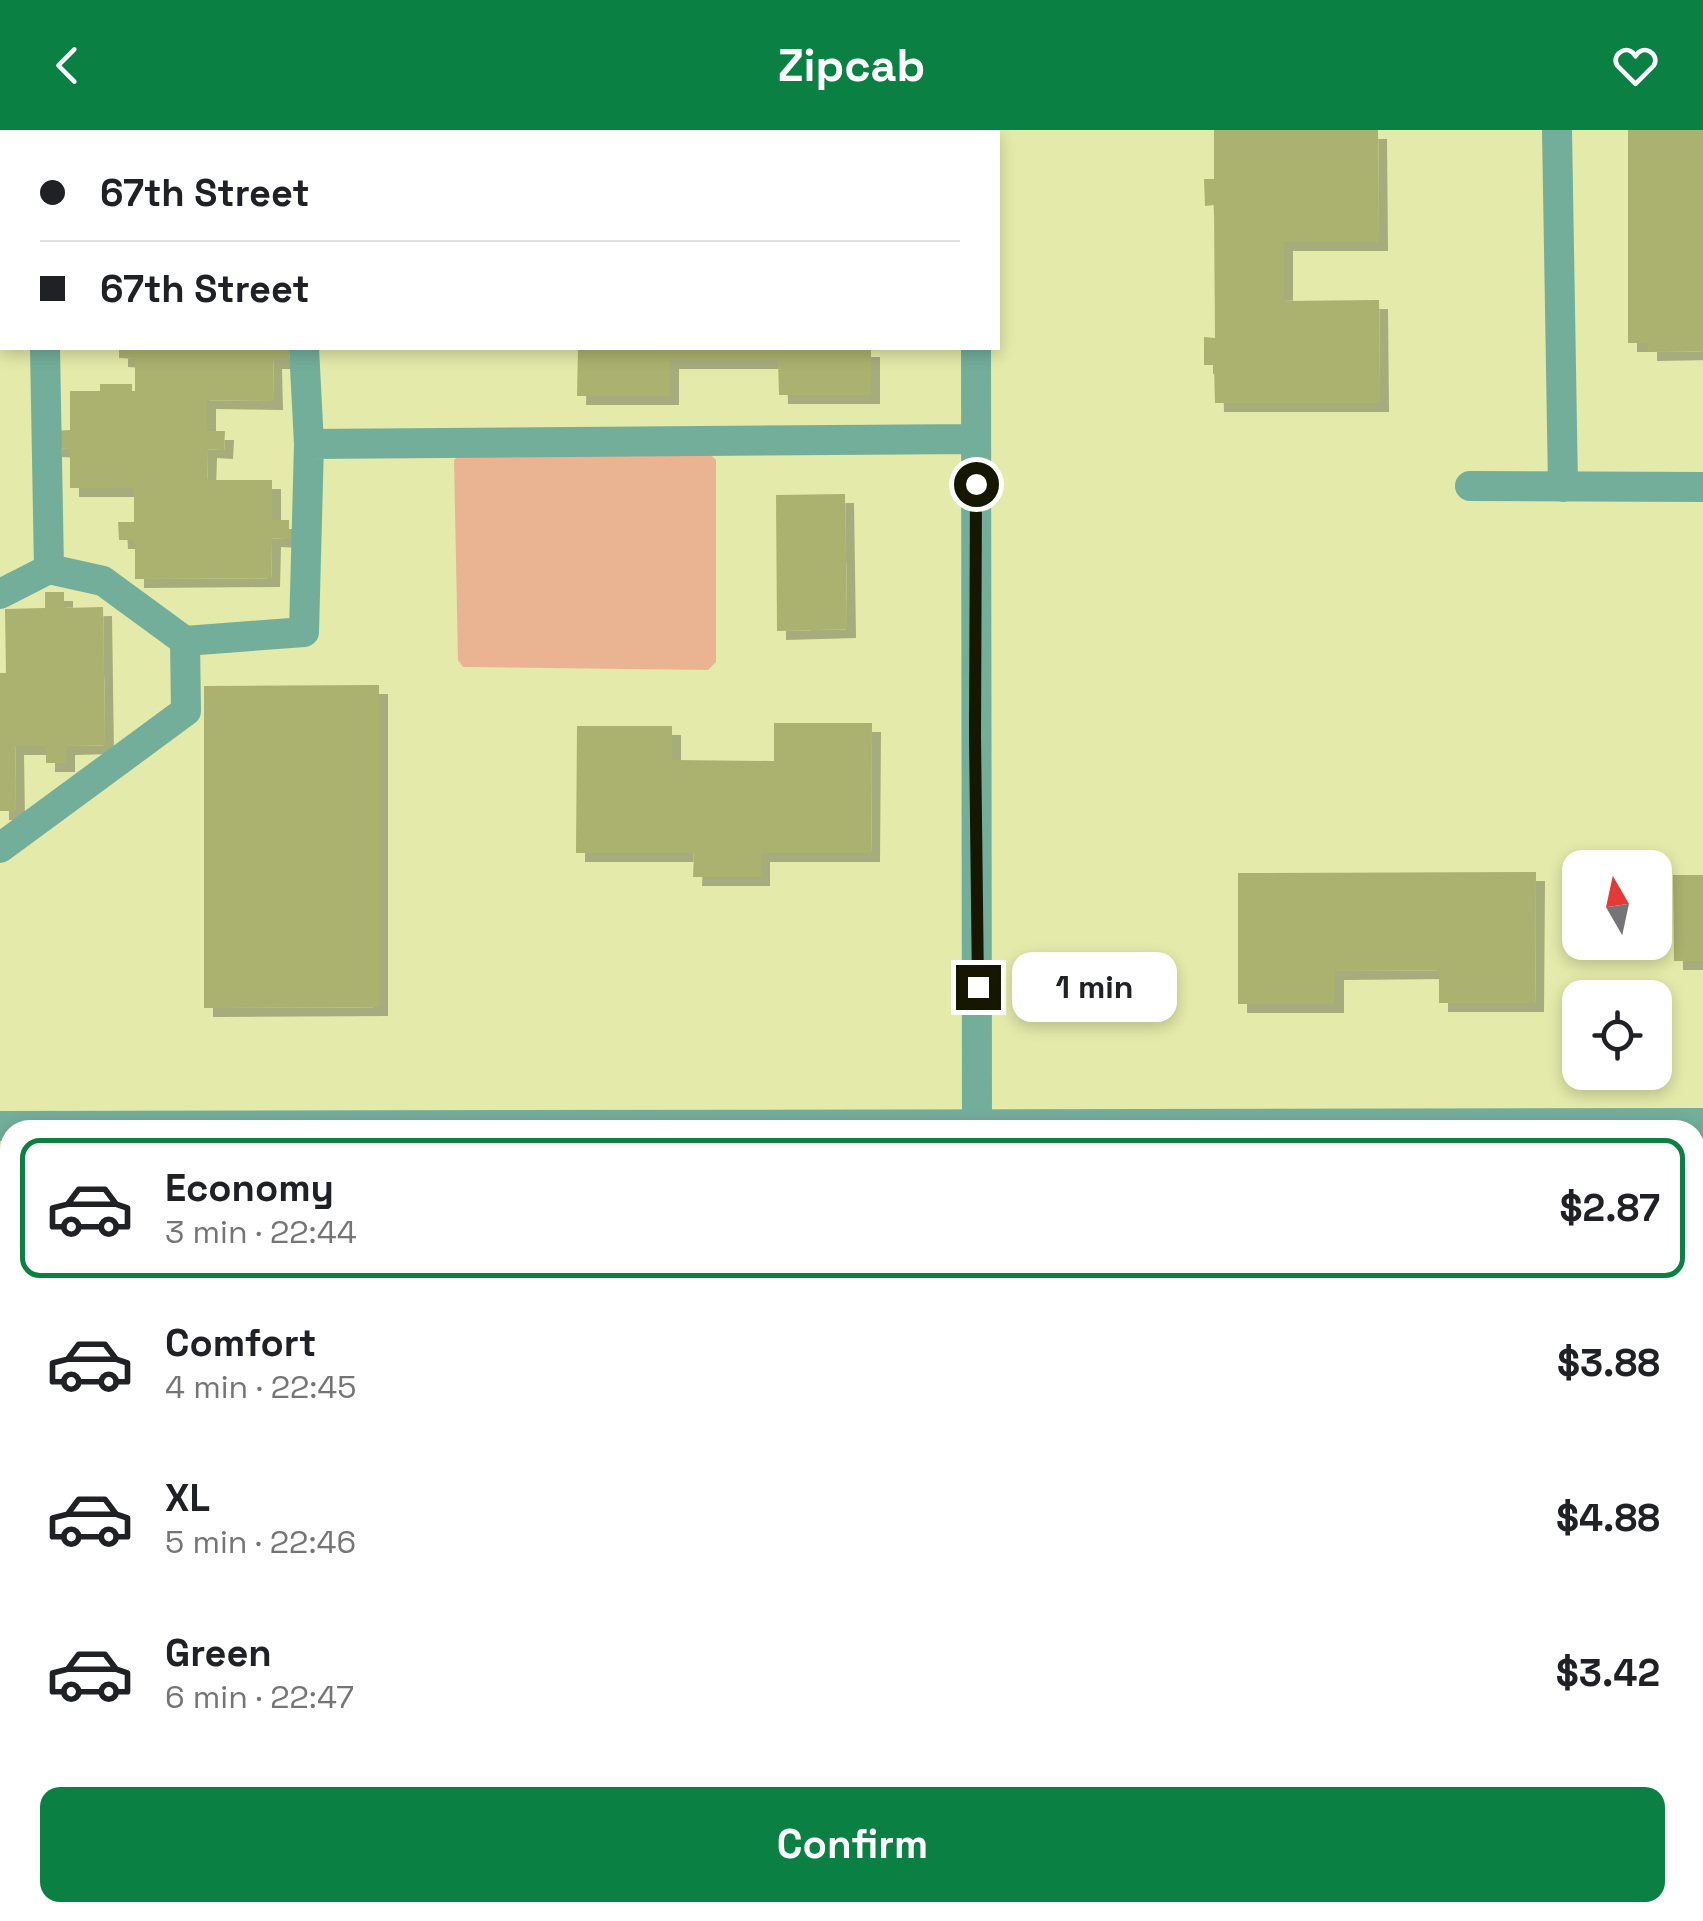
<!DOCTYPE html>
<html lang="en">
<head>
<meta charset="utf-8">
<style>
	:root { --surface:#fff; --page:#f6f6f6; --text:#202124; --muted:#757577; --line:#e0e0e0; --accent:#0b8043 }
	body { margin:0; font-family:"Space Grotesk",sans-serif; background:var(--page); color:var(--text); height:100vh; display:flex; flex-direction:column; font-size:38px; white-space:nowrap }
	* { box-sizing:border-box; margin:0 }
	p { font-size:32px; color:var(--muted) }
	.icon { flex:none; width:55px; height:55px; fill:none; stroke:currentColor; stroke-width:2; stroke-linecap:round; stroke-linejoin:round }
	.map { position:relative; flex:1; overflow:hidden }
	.details { position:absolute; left:0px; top:990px; width:1705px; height:802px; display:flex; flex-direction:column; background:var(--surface); border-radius:30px 30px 0 0; box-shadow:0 5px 15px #0003 }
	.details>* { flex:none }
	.guide { position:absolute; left:0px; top:0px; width:1000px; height:220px; box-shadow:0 5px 15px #0003; display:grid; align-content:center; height:220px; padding:0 40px; background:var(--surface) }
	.needle { width:65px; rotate:351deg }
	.controls { position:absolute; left:1562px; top:720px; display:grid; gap:20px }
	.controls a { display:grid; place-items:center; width:110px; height:110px; border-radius:20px; background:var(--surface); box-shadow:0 5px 15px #0003; font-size:50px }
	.end { position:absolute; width:45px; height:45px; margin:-22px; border:12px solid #151701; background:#fff; box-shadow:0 0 0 5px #fff }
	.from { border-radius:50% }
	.bubble { position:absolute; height:70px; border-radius:20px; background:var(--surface); box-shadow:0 5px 15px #0003; font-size:32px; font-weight:700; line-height:70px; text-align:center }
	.guide b { display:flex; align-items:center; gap:35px; height:95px; font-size:38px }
	.guide b+b { border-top:2px solid var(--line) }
	.guide i { width:25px; height:25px; background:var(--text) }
	ul { padding:18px 0 0; list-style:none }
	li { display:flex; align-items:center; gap:30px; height:140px; margin:0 20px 15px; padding:0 20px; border:5px solid transparent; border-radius:20px }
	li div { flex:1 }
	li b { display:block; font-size:38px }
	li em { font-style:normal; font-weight:700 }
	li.current { border-color:var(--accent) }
	li>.icon { width:90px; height:90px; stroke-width:1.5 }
	.button { display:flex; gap:20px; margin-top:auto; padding:20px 40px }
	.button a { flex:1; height:115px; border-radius:20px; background:var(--accent); color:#fff; font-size:40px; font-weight:700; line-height:115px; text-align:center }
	header { display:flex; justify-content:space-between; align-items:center; height:130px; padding:0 40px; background:var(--accent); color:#fff; font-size:45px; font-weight:700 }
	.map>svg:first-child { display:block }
</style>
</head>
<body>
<header><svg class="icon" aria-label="back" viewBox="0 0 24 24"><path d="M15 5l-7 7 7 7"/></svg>Zipcab<svg class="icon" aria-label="heart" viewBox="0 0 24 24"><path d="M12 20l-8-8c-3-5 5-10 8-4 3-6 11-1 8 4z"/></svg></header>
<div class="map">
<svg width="1703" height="1791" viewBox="0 0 1703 1791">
	<defs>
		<filter id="shadow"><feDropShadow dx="9" dy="9" stdDeviation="0" flood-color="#0004"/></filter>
	</defs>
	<rect width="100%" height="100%" fill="#e4eaa9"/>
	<path fill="#eab493" d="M708,322L716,330V532L708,540L463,537L458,530L454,330L462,323Z
		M0,1096H10V1594H0Z
		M1695,1677L1703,1689V1791H1269V1782H1695Z"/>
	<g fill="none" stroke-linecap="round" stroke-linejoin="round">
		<path stroke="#b2a6e5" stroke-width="11" d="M1695,1644L1703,1653"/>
	</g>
	<path fill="#abb16e" filter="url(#shadow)" d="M1214,0H1378L1379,112H1284V171L1379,170L1380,273H1215L1214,235H1204V207L1215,208L1214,75L1205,76L1204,49H1214Z
		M1628,0H1703V221L1648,222V213H1628Z
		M119,218H290L289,230H273L274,271L207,270V301H225L224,320L208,319L207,350H272V390H289V409L272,408L271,448L135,449V410H119L118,392H134V358H70V319L53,318V301L70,300V261H100V254H132V261H135V229L119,228Z
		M578,218H871V265H779L778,230H670V266H577Z
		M845,364L847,499L777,501L776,365Z
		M45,462H64V478L103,477L105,615L66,616V633H46V616H15L16,681H0V543H6L5,479L45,478Z
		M379,555V877L204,878V556Z
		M774,593H872L871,723H761V747H693L694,723H576L577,596H672V630L774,631Z
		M1536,742L1535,873H1439V840L1335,841V874H1238V743Z
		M1673,745H1703V831H1674Z
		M0,1534H10V1582H0Z
		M0,1720H10V1782H74V1791H0Z"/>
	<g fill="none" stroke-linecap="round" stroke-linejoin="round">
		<path stroke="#73ae9b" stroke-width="30" d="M132,0L136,2
			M974,0V2
			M1557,0L1563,357
			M0,161L2,162
			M304,218L309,314
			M976,218L977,1000
			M1470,356L1703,357
			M0,464L49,439L45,218
			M185,511L304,502L309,314L976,309
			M0,718L186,581L185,511L103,451L49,439
			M0,996L1703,993
			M1695,1072H1703
			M0,1074H10
			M0,1607H10
			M979,1782V1791"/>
	</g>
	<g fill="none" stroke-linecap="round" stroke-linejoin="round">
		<path stroke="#151701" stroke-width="12" d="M976,354L975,606L978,857"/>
	</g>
</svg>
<div class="controls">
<a><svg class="needle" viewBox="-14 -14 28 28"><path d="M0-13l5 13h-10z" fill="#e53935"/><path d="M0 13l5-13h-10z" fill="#757577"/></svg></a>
<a><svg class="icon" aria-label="locate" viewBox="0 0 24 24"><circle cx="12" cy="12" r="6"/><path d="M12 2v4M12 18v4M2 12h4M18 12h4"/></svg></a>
</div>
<i class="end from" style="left:976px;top:354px"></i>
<i class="end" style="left:978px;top:857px"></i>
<div class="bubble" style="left:1012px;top:822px;width:165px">1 min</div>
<div class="guide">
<b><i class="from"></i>67th Street</b>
<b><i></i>67th Street</b>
</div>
<section class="details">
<ul>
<li class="current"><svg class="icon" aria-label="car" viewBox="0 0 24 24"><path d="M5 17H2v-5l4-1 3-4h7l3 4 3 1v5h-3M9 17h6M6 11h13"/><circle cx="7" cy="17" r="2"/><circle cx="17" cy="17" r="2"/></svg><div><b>Economy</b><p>3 min · 22:44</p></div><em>$2.87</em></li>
<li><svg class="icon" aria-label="car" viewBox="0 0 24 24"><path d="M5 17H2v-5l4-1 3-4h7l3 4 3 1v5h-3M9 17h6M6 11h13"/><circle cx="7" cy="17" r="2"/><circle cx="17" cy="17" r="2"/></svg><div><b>Comfort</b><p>4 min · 22:45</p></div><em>$3.88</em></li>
<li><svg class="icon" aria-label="car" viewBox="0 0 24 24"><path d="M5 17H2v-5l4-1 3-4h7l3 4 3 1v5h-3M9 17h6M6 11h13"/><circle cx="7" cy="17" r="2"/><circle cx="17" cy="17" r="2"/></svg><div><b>XL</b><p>5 min · 22:46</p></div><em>$4.88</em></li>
<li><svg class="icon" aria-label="car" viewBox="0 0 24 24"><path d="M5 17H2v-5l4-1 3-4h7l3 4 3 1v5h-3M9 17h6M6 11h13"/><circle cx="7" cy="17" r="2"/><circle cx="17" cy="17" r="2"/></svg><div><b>Green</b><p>6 min · 22:47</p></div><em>$3.42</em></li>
</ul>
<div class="button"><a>Confirm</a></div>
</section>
</div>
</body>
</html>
